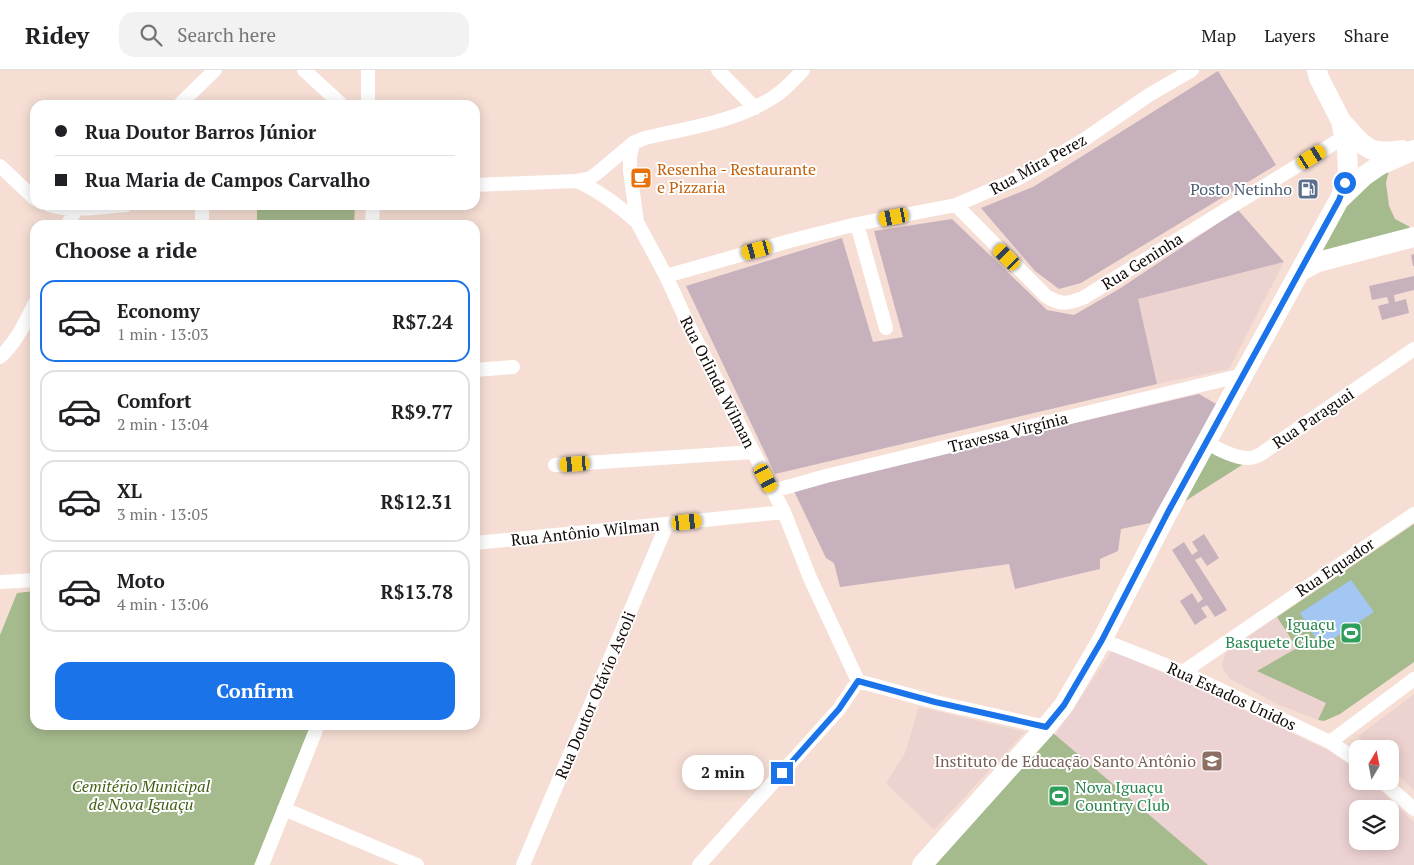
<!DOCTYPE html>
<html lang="en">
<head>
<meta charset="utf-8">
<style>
	:root { --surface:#fff; --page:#f2f2f2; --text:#202124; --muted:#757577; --line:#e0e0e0; --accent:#1a73e8 }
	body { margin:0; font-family:"PT Serif",serif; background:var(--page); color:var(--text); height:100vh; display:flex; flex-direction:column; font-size:19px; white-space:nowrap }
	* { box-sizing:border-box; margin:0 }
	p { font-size:16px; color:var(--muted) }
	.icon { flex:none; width:28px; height:28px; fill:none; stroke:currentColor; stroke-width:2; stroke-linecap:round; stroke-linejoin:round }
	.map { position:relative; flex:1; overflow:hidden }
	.side { position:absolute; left:30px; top:150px; width:450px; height:510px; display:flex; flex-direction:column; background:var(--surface); border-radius:15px; box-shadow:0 2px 12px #0003 }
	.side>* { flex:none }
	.guide { position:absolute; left:30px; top:30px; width:450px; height:110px; border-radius:15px; box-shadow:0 2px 12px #0003; display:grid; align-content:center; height:110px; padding:0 25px; background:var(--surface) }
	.needle { width:32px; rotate:10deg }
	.buttons { position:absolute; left:1349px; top:670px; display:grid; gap:10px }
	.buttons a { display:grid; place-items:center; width:50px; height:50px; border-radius:10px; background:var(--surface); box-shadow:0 2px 12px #0003; font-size:25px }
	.end { position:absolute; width:22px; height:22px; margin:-11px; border:6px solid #1a73e8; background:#fff; box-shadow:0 0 0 2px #fff }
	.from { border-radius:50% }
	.bubble { position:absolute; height:35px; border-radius:15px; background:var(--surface); box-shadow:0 2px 12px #0003; font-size:16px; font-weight:700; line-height:35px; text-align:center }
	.car { position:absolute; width:15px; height:30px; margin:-15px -8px; border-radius:6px; box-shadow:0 0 4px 1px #0007; background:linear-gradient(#f5c518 24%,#345 0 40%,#f5c518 0 76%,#345 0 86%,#f5c518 0) }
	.guide b { display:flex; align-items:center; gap:18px; height:48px; font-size:19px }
	.guide b+b { border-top:1px solid var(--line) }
	.guide i { width:12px; height:12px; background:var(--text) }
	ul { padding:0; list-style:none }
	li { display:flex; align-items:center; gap:15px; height:82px; margin:0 10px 8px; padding:0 15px; border:2px solid var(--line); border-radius:15px }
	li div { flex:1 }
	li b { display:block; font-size:19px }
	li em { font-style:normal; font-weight:700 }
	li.selected { border-color:var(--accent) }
	li>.icon { width:45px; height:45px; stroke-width:1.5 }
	h2 { padding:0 25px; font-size:22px; line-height:60px }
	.primary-button { display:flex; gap:10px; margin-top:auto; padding:10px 25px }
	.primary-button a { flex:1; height:58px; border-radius:15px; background:var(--accent); color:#fff; font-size:20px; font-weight:700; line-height:58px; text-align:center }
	header { display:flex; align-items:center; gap:30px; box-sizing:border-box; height:70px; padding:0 25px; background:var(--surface); border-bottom:1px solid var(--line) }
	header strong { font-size:24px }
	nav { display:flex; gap:28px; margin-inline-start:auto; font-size:18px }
	.search { width:350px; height:45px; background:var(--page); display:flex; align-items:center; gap:12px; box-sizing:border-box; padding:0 18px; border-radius:15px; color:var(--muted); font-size:19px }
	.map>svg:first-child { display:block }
</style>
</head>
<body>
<header>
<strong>Ridey</strong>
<div class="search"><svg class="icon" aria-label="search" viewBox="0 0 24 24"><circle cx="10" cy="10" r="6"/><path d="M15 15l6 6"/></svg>Search here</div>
<nav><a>Map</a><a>Layers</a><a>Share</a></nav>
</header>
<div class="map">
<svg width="1414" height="795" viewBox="0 0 1414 795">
	<rect width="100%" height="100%" fill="#f6ded4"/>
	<path fill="#edd3d0" d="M1284,192L1229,299L1157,314L1138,229Z
		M1277,547L1298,578L1258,601L1327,633L1318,650L1279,635L1230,609L1222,597L1225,583L1231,577Z
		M1414,624V720L1390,697V679H1371L1358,666Z
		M919,637L1025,662L934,760L886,713L905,683Z"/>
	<path fill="#edd2d3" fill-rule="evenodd" d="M1112,581L1191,615L1329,681L1357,700L1358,711H1370L1414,752V795H1207L1053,668ZM1358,739H1390V771H1358Z"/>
	<path fill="#a5ba8d" d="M1391,92L1386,113L1389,136L1395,149L1410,157L1398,166L1312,187L1346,128Z
		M312,135H355L354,155H257V138Z
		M1207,372L1253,388L1168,442Z
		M1414,454V592L1340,644L1324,651L1318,650L1326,633L1257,601L1297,578L1277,547Z
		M35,521V655H311L254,795H0V565L17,523Z
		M1046,657L1208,795H934Z"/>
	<path fill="#a3c6f2" d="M1351,510L1374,542L1321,577L1300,543Z"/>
	<path fill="#c7b1bd" d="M1218,1L1276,95L1081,213L1059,219L1035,201L981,138L1033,117Z
		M1238,140L1284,192L1138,229L1157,314L775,404L686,216L842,168L873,272L903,267L874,161L952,149L1047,240L1074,245L1119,219Z
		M1414,184V196H1413L1411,185Z
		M1414,206V220L1394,225L1395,232L1406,229L1409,243L1382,250L1378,236L1389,233L1387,227L1372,230L1369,216Z
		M1199,324L1218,335L1150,453L1121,459L1118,481L1100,489V499L1015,519L1009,494L840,517L834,493L826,488L793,419Z
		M1204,464L1219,488L1207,496L1201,487L1195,490L1227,540L1215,547L1207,535L1201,538L1207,547L1195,555L1180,531L1192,523L1198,533L1203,529L1172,480L1184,472L1192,485L1198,481L1192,472Z"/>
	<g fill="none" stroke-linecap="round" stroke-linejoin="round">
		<path stroke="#fff" stroke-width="14" d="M304,0L342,35
			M368,0V35
			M718,0L755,38
			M179,35L215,0
			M633,73L630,86V101L637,152L666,206L689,256L784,442L810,508L858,611L935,632L1046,657
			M0,96L35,129
			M576,111L590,108L596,104L633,73L645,68C687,58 735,52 772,28C784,21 794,10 803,0
			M475,115L576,111C599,120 619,136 637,152
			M49,135C73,142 102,137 126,135
			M956,135L1046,226C1060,235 1067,234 1083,228L1344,67
			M857,154L886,258
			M67,155L79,135
			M202,155V135
			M372,155L373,135
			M666,206L793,170L857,154L956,135L1019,108L1045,93L1085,69L1149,25L1192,0
			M0,287C16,273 26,251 35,233
			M475,300L513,297
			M1207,372C1216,379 1238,389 1249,388C1254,388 1257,386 1261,384L1414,279
			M555,395L753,382
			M773,421L826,406L1243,305
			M475,473L784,442
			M0,512L35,510
			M1102,570L1183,602L1330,672L1358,691
			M1183,602L1414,444
			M1330,672L1414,609
			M1382,711L1414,739
			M284,739L417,795
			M262,795L318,655
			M523,795L667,454
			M699,795L839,639L858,611"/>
		<path stroke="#fff" stroke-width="20" d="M1317,0L1319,8L1341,51L1347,80L1348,103L1340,129
			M1341,51C1363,75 1366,86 1402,80
			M1301,201L1318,192L1414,167
			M922,795L1046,657L1064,635L1102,570L1168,442L1339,130L1364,106L1380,95L1414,80"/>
	</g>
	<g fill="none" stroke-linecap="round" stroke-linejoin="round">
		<path stroke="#1a73e8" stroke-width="6" d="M782,703L839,639L858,611L935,632L1046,657L1064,635L1102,570L1168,442L1339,130L1345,113"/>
	</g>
	<defs>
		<g id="cafe-square" transform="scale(1.125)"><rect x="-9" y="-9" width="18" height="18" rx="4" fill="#e8710a" stroke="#fff"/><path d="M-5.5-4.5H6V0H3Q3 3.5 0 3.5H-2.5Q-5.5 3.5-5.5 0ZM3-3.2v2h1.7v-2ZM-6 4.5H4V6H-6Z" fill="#fff"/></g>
		<g id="fuel-square" transform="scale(1.125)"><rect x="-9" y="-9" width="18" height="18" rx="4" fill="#5c6f8a" stroke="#fff"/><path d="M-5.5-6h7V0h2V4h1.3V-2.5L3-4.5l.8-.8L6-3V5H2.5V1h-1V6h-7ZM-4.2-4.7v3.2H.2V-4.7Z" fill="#fff"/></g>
		<g id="stadium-square" transform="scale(1.125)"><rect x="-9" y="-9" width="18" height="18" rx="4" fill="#2e9e5b" stroke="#fff"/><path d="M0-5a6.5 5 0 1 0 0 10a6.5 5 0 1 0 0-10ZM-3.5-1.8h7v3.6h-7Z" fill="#fff"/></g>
		<g id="school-square" transform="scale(1.125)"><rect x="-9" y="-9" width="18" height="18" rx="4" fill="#8d6e63" stroke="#fff"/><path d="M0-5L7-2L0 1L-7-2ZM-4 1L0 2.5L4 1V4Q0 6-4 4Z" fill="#fff"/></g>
	</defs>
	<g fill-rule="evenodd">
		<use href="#cafe-square" x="641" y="108"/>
		<use href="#fuel-square" x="1308" y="119"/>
		<use href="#stadium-square" x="1351" y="563"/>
		<use href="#school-square" x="1212" y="691"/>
		<use href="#stadium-square" x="1059" y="726"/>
	</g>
	<g text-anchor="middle" stroke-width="4" stroke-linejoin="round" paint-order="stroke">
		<g font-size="16" fill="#110906" stroke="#fff">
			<text transform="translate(1038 94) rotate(-29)" y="6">Rua Mira Perez</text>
			<text transform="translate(1142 191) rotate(-32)" y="6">Rua Geninha</text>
			<text transform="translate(718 312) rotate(63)" y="6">Rua Orlinda Wilman</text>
			<text transform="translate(1313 348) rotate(-34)" y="6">Rua Paraguai</text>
			<text transform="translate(1008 362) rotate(-14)" y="6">Travessa Virgínia</text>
			<text transform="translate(585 462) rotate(-6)" y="6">Rua Antônio Wilman</text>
			<text transform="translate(1335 497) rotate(-34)" y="6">Rua Equador</text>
			<text transform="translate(595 625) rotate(-67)" y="6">Rua Doutor Otávio Ascoli</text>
			<text transform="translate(1232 626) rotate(25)" y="6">Rua Estados Unidos</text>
		</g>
		<g font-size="16" fill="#c56008" stroke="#fff" text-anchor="start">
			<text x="657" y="105">Resenha - Restaurante<tspan x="657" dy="18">e Pizzaria</tspan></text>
		</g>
		<g font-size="16" fill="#4e5e75" stroke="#fff" text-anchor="end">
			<text x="1292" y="125">Posto Netinho</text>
		</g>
		<g font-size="16" fill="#27864d" stroke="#fff" text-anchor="end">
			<text x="1335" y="560">Iguaçu<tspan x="1335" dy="18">Basquete Clube</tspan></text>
			<text x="1075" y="723" text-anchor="start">Nova Iguaçu<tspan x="1075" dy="18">Country Club</tspan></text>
		</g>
		<g font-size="16" fill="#785e54" stroke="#fff" text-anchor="end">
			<text x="1196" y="697">Instituto de Educação Santo Antônio</text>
		</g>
		<g font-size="16" font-style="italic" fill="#445f17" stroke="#fff">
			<text x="141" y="722">Cemitério Municipal<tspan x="141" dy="18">de Nova Iguaçu</tspan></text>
		</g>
	</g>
</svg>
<div class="buttons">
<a><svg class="needle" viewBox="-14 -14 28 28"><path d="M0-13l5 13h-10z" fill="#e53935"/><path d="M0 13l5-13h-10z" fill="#757577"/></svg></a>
<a><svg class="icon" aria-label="layers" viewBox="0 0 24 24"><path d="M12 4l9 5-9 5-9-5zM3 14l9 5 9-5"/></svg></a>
</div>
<i class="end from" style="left:1345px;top:113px"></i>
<i class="end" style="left:782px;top:703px"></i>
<div class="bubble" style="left:682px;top:685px;width:82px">2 min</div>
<i class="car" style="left:1312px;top:87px;rotate:58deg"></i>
<i class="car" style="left:894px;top:147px;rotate:259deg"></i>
<i class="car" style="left:757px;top:180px;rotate:255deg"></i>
<i class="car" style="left:1007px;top:187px;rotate:315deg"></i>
<i class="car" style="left:575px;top:394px;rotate:266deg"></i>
<i class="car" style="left:766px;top:408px;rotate:152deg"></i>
<i class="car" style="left:687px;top:452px;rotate:84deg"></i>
<div class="guide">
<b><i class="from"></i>Rua Doutor Barros Júnior</b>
<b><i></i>Rua Maria de Campos Carvalho</b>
</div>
<section class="side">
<h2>Choose a ride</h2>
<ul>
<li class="selected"><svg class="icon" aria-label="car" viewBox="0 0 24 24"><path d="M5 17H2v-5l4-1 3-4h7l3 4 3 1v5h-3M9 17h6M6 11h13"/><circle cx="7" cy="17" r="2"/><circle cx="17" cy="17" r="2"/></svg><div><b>Economy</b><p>1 min · 13:03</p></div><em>R$7.24</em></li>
<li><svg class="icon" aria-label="car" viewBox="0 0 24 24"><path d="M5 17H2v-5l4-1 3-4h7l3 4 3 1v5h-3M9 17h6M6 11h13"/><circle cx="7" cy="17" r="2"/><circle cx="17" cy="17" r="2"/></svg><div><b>Comfort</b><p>2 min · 13:04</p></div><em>R$9.77</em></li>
<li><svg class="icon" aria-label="car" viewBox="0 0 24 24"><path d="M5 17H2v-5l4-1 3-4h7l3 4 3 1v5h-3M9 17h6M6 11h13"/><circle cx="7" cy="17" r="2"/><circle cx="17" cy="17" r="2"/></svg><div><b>XL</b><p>3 min · 13:05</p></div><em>R$12.31</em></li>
<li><svg class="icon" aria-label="car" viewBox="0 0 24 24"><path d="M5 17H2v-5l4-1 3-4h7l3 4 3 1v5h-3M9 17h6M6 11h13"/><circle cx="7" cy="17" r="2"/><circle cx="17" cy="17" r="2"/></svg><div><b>Moto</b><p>4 min · 13:06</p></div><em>R$13.78</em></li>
</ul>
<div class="primary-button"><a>Confirm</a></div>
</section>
</div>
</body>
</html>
